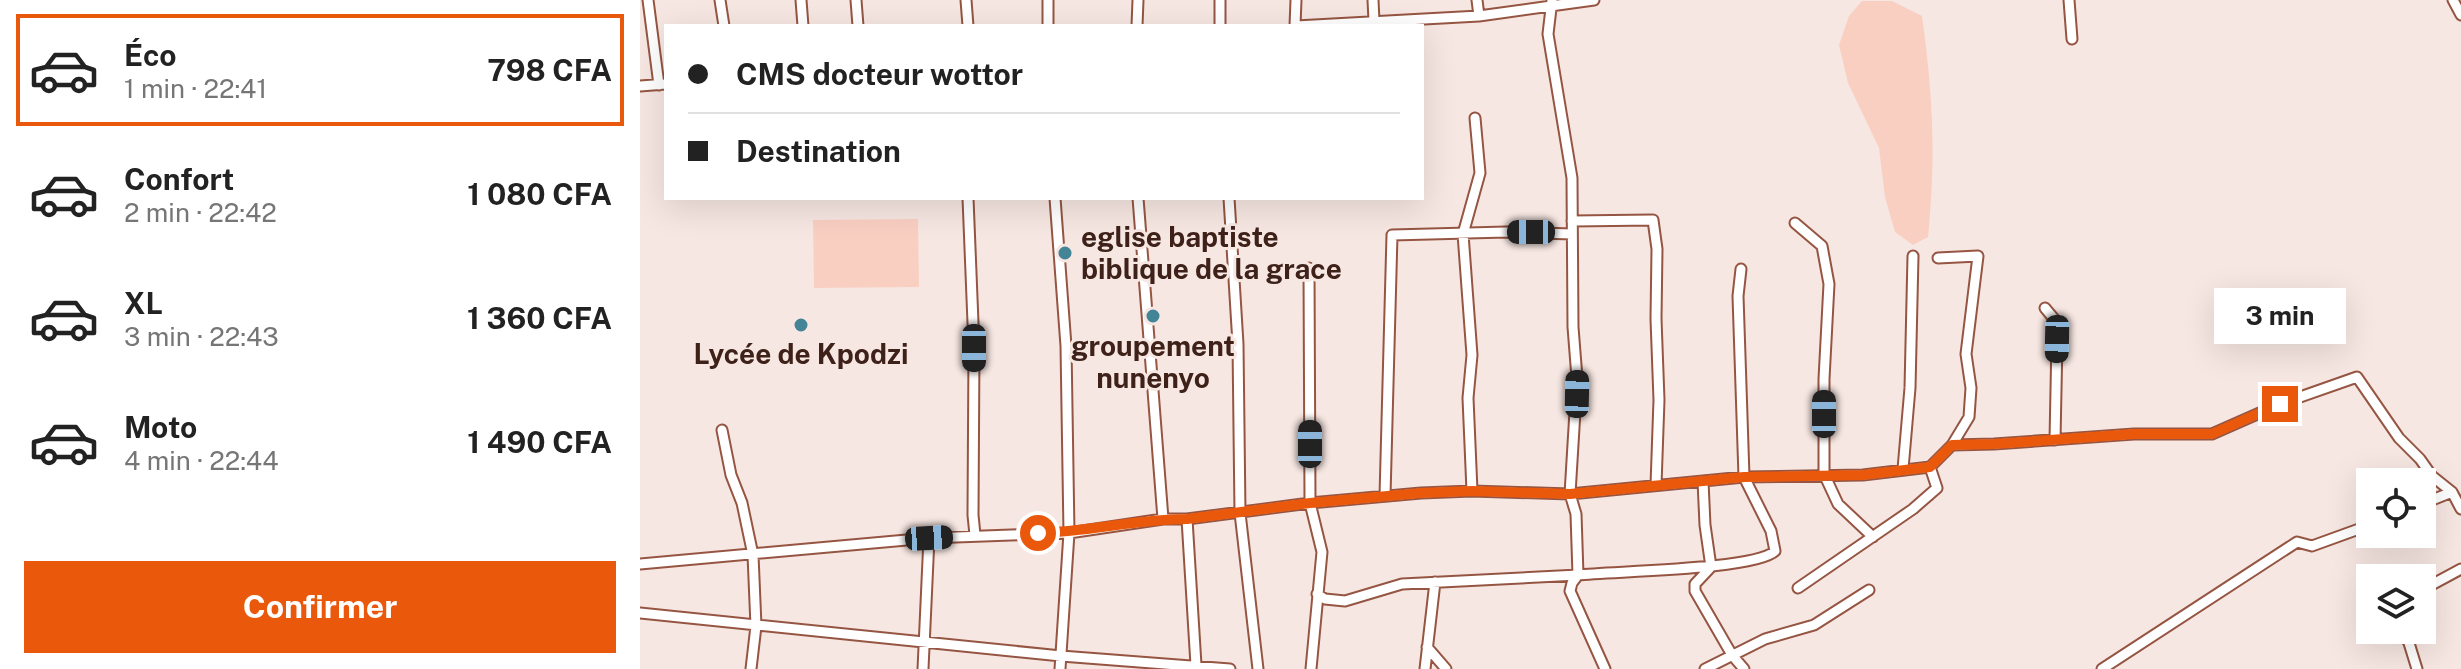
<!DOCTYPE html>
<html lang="fr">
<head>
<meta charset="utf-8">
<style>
	:root { --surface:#fff; --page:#f2f2f2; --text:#222; --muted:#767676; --line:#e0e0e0; --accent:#ea580c }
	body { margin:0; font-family:"Public Sans",sans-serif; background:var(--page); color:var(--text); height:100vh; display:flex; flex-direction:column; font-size:30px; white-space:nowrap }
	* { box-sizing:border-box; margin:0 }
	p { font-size:26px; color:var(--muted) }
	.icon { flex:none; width:44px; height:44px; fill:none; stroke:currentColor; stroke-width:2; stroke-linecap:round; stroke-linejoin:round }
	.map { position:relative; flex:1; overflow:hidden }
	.details { display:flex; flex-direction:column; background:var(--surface); width:640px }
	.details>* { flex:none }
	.guide { position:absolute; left:24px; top:24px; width:760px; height:176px; border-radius:0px; box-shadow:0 8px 32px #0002; display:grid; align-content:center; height:176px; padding:0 24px; background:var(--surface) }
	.tools { position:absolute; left:1716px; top:468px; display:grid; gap:16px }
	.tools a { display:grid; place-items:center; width:80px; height:80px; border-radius:0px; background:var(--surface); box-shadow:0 8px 32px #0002; font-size:40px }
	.end { position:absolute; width:36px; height:36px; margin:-18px; border:10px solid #ea580c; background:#fff; box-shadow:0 0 0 4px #fff }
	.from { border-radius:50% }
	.bubble { position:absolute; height:56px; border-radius:0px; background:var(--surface); box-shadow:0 8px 32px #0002; font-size:26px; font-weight:700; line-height:56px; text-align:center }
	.car { position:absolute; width:24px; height:48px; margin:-24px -12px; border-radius:10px; box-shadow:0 0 6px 2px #0007; background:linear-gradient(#222 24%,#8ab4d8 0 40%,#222 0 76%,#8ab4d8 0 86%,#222 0) }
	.guide b { display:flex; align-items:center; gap:28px; height:76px; font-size:30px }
	.guide b+b { border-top:2px solid var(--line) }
	.guide i { width:20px; height:20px; background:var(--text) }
	ul { padding:14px 0 0; list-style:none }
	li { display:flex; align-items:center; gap:24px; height:112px; margin:0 16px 12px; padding:0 8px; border:4px solid transparent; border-radius:0px }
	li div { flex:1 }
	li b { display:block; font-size:30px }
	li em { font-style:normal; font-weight:700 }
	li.selected { border-color:var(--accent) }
	li>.icon { width:72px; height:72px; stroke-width:1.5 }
	.action { display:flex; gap:16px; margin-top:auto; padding:16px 24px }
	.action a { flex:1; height:92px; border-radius:0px; background:var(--accent); color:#fff; font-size:32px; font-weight:700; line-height:92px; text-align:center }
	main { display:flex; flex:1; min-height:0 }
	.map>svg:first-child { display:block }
</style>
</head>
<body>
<main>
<section class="details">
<ul>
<li class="selected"><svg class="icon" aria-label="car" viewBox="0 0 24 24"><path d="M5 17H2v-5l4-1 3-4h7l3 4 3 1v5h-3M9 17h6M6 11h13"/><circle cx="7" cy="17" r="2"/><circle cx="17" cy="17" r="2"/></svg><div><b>Éco</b><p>1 min · 22:41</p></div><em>798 CFA</em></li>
<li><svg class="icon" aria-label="car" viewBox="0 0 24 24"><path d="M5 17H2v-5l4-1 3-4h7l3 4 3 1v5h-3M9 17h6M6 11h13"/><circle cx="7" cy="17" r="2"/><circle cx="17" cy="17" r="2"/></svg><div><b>Confort</b><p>2 min · 22:42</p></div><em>1 080 CFA</em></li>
<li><svg class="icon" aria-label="car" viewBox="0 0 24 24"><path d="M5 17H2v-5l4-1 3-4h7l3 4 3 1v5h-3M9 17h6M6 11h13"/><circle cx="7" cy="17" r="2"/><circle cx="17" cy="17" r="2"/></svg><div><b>XL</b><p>3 min · 22:43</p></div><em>1 360 CFA</em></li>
<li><svg class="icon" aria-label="car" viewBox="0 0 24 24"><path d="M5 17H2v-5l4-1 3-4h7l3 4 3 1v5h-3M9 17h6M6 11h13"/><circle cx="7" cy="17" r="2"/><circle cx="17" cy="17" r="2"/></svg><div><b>Moto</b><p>4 min · 22:44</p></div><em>1 490 CFA</em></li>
</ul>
<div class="action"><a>Confirmer</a></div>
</section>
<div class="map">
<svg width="1821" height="669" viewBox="0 0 1821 669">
	<rect width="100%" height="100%" fill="#f7e7e2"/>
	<path fill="#f9cfc2" d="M1222,1H1252L1282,16C1293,95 1296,157 1288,237L1273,245L1255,232L1245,197L1239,148L1208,83L1199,45L1209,16Z
		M278,219L279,287L174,288L173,220Z"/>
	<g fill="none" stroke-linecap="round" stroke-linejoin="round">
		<g stroke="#955542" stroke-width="13">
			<path id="street" d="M8,0L19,85
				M80,0L84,26
				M161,0L163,26
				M216,0L218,26
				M326,0L328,26
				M580,0V26
				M733,0L734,21
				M837,0L839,16
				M1429,0L1432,39
				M1813,0L1821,15
				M408,26V0
				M497,26L498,0
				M655,26L656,0
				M656,26L839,16L954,0
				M0,86L26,84
				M328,198L334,348L333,515L335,535
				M415,198L426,346L429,533L420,669
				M498,198L523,519
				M589,198L598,344L600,513L618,669
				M932,221L1013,220L1017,249L1016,319L1019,400L1016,485
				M1155,223L1182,246L1189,284L1184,379V474L1198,504L1233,537
				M1298,258L1338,256L1326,354L1331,388L1329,417L1312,445
				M669,268L670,503L682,552L671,669
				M1405,308L1415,320L1417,339L1415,440
				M82,430L91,475L102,503L113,555L116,626L111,669
				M1263,469L1270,388L1273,256
				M1063,481L1065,525L1071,567
				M832,491L828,398L832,355L823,234L840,173L835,118
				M745,496L752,235L866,232L932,234
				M1782,504L1812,492
				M547,519L556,665
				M0,564L289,538L429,533L523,519H547L670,503L781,493L832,491L930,494L1104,477L1223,475L1290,467L1312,445L1354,444L1494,434H1572L1640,404L1717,377L1759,438L1780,459L1792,476L1812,492L1821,509
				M1071,567L1055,584V591L1092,655L1104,669
				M1158,588L1273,509L1297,488L1290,467
				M1782,590L1821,569
				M677,594L685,599L705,601L762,584L938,575L936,514L930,494L937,378L933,327L932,178L908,34L912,0
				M0,613L421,656L590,669
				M1761,630L1769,643L1777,669
				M787,647L806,669
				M283,669L289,538
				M785,669L795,582
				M965,669L930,591L932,583L938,575C974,571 1115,570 1135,551L1131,531L1104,477L1098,296L1101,269
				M1065,669L1125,639L1174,625L1229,590
				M1462,669L1657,542L1672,546L1730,525"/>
		</g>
		<use href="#street" stroke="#fff" stroke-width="9"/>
	</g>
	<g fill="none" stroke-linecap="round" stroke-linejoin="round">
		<path stroke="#ea580c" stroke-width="10" d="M398,533C448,532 497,519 547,519L670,503L781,493L832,491L930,494L1104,477L1223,475L1290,467L1312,445L1354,444L1494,434H1572L1640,404"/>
	</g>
	<g fill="#438596" stroke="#f7e7e2" stroke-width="3">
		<circle cx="425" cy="253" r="8"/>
		<circle cx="513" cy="316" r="8"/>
		<circle cx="161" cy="325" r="8"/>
	</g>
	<g text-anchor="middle" stroke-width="6" stroke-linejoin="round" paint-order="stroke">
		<g font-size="28" font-weight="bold" fill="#3e221a" stroke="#f7e7e2">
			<text x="441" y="247" text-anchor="start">eglise baptiste<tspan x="441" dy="32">biblique de la grace</tspan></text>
			<text x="513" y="356">groupement<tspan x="513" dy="32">nunenyo</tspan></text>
			<text x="161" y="364">Lycée de Kpodzi</text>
		</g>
	</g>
</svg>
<div class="tools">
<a><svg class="icon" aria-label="locate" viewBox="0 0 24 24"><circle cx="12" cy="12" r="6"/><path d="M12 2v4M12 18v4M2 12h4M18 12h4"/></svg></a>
<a><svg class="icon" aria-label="layers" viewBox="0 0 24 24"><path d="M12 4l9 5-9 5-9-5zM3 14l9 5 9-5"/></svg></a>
</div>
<i class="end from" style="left:398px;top:533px"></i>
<i class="end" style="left:1640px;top:404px"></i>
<div class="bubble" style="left:1574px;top:288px;width:132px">3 min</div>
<i class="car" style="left:891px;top:232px;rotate:270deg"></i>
<i class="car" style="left:1417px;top:339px;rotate:181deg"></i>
<i class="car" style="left:334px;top:348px;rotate:180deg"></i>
<i class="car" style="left:937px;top:394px;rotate:1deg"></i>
<i class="car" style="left:1184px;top:414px;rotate:0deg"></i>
<i class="car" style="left:670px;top:444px;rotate:0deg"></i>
<i class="car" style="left:289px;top:538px;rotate:87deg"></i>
<div class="guide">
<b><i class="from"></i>CMS docteur wottor</b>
<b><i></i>Destination</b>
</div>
</div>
</main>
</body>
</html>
